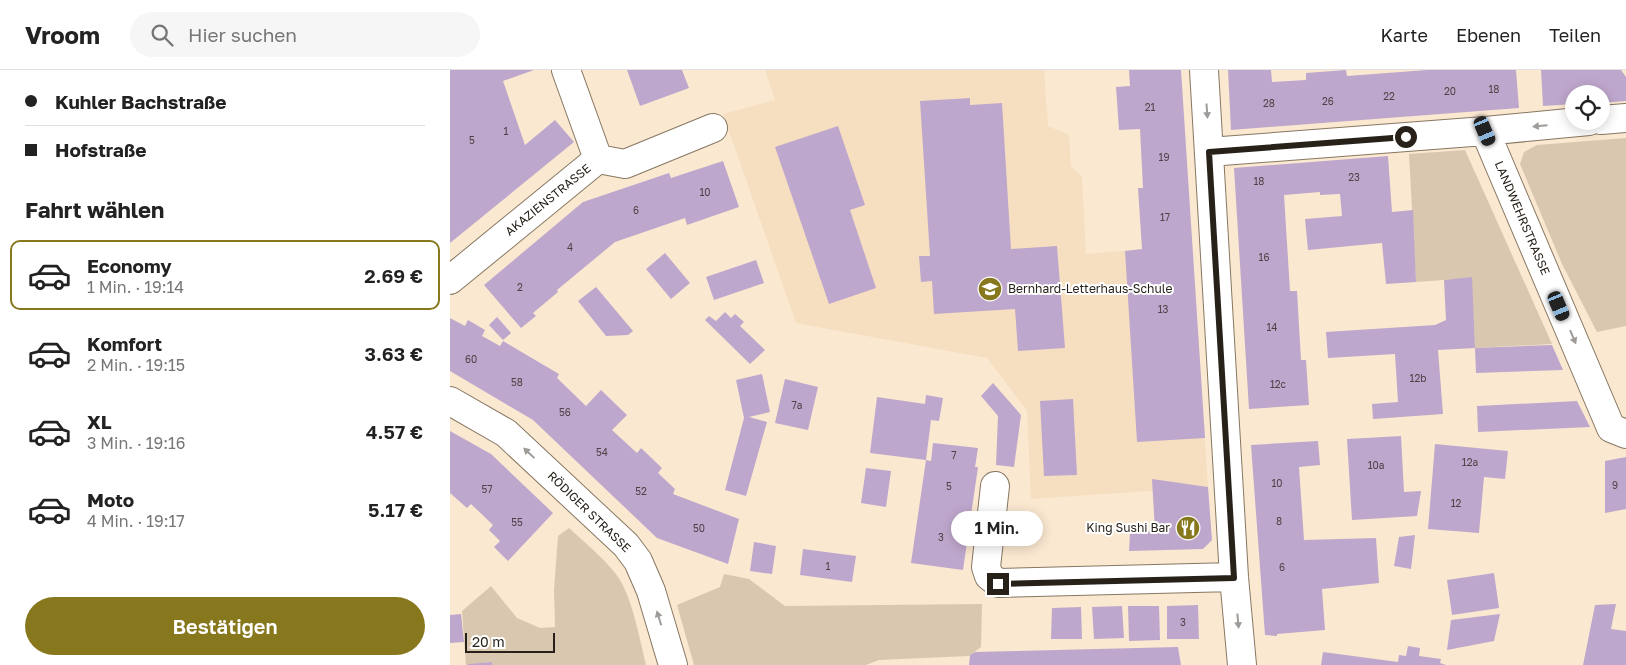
<!DOCTYPE html>
<html lang="de">
<head>
<meta charset="utf-8">
<style>
	:root { --surface:#fff; --page:#f6f6f6; --text:#222; --muted:#767676; --line:#e0e0e0; --accent:#87781d }
	body { margin:0; font-family:"Golos Text",sans-serif; background:var(--page); color:var(--text); height:100vh; display:flex; flex-direction:column; font-size:19px; white-space:nowrap }
	* { box-sizing:border-box; margin:0 }
	p { font-size:16px; color:var(--muted) }
	.icon { flex:none; width:28px; height:28px; fill:none; stroke:currentColor; stroke-width:2; stroke-linecap:round; stroke-linejoin:round }
	.map { position:relative; flex:1; overflow:hidden }
	.drawer { display:flex; flex-direction:column; background:var(--surface); width:450px }
	.drawer>* { flex:none }
	.hud { display:grid; align-content:center; height:110px; padding:0 25px; background:var(--surface) }
	.controls { position:absolute; left:1115px; top:15px; display:grid; gap:10px }
	.controls a { display:grid; place-items:center; width:45px; height:45px; border-radius:50%; background:var(--surface); box-shadow:0 2px 12px #0003; font-size:25px }
	.scale { position:absolute; left:15px; bottom:12px; width:90px; box-sizing:border-box; padding-left:5px; border:2px solid #282119; border-top:0; font-size:14px; line-height:18px; white-space:nowrap; color:#282119; -webkit-text-stroke:4px #fff; paint-order:stroke }
	.end { position:absolute; width:22px; height:22px; margin:-11px; border:6px solid #282119; background:#fff; box-shadow:0 0 0 2px #fff }
	.from { border-radius:50% }
	.bubble { position:absolute; height:35px; border-radius:18px; background:var(--surface); box-shadow:0 2px 12px #0003; font-size:16px; font-weight:600; line-height:35px; text-align:center }
	.car { position:absolute; width:15px; height:30px; margin:-15px -8px; border-radius:6px; box-shadow:0 0 4px 1px #0007; background:linear-gradient(#222 24%,#8ab4d8 0 40%,#222 0 76%,#8ab4d8 0 86%,#222 0) }
	.hud b { display:flex; align-items:center; gap:18px; height:48px; font-size:19px }
	.hud b+b { border-top:1px solid var(--line) }
	.hud i { width:12px; height:12px; background:var(--text) }
	ul { padding:0; list-style:none }
	li { display:flex; align-items:center; gap:15px; height:70px; margin:0 10px 8px; padding:0 15px; border:2px solid transparent; border-radius:10px }
	li div { flex:1 }
	li b { display:block; font-size:19px }
	li em { font-style:normal; font-weight:600 }
	li.current { border-color:var(--accent) }
	li>.icon { width:45px; height:45px; stroke-width:1.5 }
	h2 { padding:0 25px; font-size:22px; line-height:60px }
	.primary-button { display:flex; gap:10px; margin-top:auto; padding:10px 25px }
	.primary-button a { flex:1; height:58px; border-radius:30px; background:var(--accent); color:#fff; font-size:20px; font-weight:600; line-height:58px; text-align:center }
	header { display:flex; align-items:center; gap:30px; box-sizing:border-box; height:70px; padding:0 25px; background:var(--surface); border-bottom:1px solid var(--line) }
	header strong { font-size:24px }
	nav { display:flex; gap:28px; margin-inline-start:auto; font-size:18px }
	.search { width:350px; height:45px; background:var(--page); display:flex; align-items:center; gap:12px; box-sizing:border-box; padding:0 18px; border-radius:28px; color:var(--muted); font-size:19px }
	main { display:flex; flex:1; min-height:0 }
	.map>svg:first-child { display:block }
</style>
</head>
<body>
<header>
<strong>Vroom</strong>
<div class="search"><svg class="icon" aria-label="search" viewBox="0 0 24 24"><circle cx="10" cy="10" r="6"/><path d="M15 15l6 6"/></svg>Hier suchen</div>
<nav><a>Karte</a><a>Ebenen</a><a>Teilen</a></nav>
</header>
<main>
<section class="drawer">
<div class="hud">
<b><i class="from"></i>Kuhler Bachstraße</b>
<b><i></i>Hofstraße</b>
</div>
<h2>Fahrt wählen</h2>
<ul>
<li class="current"><svg class="icon" aria-label="car" viewBox="0 0 24 24"><path d="M5 17H2v-5l4-1 3-4h7l3 4 3 1v5h-3M9 17h6M6 11h13"/><circle cx="7" cy="17" r="2"/><circle cx="17" cy="17" r="2"/></svg><div><b>Economy</b><p>1 Min. · 19:14</p></div><em>2.69 €</em></li>
<li><svg class="icon" aria-label="car" viewBox="0 0 24 24"><path d="M5 17H2v-5l4-1 3-4h7l3 4 3 1v5h-3M9 17h6M6 11h13"/><circle cx="7" cy="17" r="2"/><circle cx="17" cy="17" r="2"/></svg><div><b>Komfort</b><p>2 Min. · 19:15</p></div><em>3.63 €</em></li>
<li><svg class="icon" aria-label="car" viewBox="0 0 24 24"><path d="M5 17H2v-5l4-1 3-4h7l3 4 3 1v5h-3M9 17h6M6 11h13"/><circle cx="7" cy="17" r="2"/><circle cx="17" cy="17" r="2"/></svg><div><b>XL</b><p>3 Min. · 19:16</p></div><em>4.57 €</em></li>
<li><svg class="icon" aria-label="car" viewBox="0 0 24 24"><path d="M5 17H2v-5l4-1 3-4h7l3 4 3 1v5h-3M9 17h6M6 11h13"/><circle cx="7" cy="17" r="2"/><circle cx="17" cy="17" r="2"/></svg><div><b>Moto</b><p>4 Min. · 19:17</p></div><em>5.17 €</em></li>
</ul>
<div class="primary-button"><a>Bestätigen</a></div>
</section>
<div class="map">
<svg width="1176" height="595" viewBox="0 0 1176 595">
	<rect width="100%" height="100%" fill="#fbe8d1"/>
	<path fill="#f6dfc1" d="M315,0H594L598,56L619,65L621,96L632,107L636,184L742,175L758,417L581,429L577,341L537,288L346,253L273,44L325,30Z"/>
	<path fill="#dac7af" d="M1176,68V256L1147,262L1112,194L1070,94L1074,82L1087,75Z
		M1015,80L1102,274L1025,278L1021,208L966,212L959,84Z
		M119,458C135,473 159,492 170,510C183,532 190,570 196,595H42L41,592L16,595L12,541L41,516L67,548L90,558L105,557L104,520L108,466Z
		M274,504L299,509L335,536L532,534L531,577L519,586L429,590L416,595H244L227,535L270,517Z"/>
	<path fill="#bea7cc" d="M0,0H84L53,11L75,75L105,50L124,72L0,173Z
		M177,0H232L239,18L190,36Z
		M679,0H731L755,368L687,372L675,181L692,179L688,118H693L690,59L669,60L666,17L680,16Z
		M778,0H821L822,12L856,10V3L896,0L897,6L977,0H1066L1069,38L781,60Z
		M1091,0H1171L1176,7V31L1151,33V24H1124V34L1093,36Z
		M520,28V35L552,33L561,179L607,176L615,278L568,281L565,239L484,244L482,211L471,212L469,186H480L470,31Z
		M388,56L415,135L400,140L426,218L379,234L325,77Z
		M938,86L942,142L963,140L966,212L936,214L932,173L858,180L855,149L892,146L890,124L870,125V122L834,125L840,221H847L851,290H856L859,335L799,339L784,98Z
		M273,91L289,137L237,155L235,148L165,172L107,220L108,222L83,243L86,246L71,258L34,215L133,132L219,103L221,108Z
		M215,183L240,213L221,229L196,199Z
		M306,190L314,213L264,230L256,207Z
		M1022,207L1025,278L988,280L993,344L923,349L922,334L948,332L945,284L878,288L876,262L985,255L996,250L994,210Z
		M146,217L183,261L178,265L156,266L128,231Z
		M275,242L281,248L285,244L294,252L290,256L315,280L300,294L255,250L259,246L266,251Z
		M47,247L61,263L53,270L39,255Z
		M0,248L15,256L18,250L35,260L32,266L50,276L53,271L109,304L107,308L136,336L151,320L177,345L162,360L187,383L191,378L212,398L208,403L225,419L223,424L289,449L278,494L207,468L83,350L0,301Z
		M1102,275L1113,300L1026,303L1025,278Z
		M312,304L320,342L299,347L317,352L296,426L275,420L294,348L286,310Z
		M335,309L368,317L358,360L325,353Z
		M543,313L571,345L564,397L546,395L548,346L531,326Z
		M476,325L493,328L489,351L481,350L476,390L420,383L427,327L475,334Z
		M623,329L627,405L594,406L590,331Z
		M1127,331L1140,357L1028,362L1027,336Z
		M0,361L41,384L103,443L58,491L44,477L50,471L39,460L43,455L21,434L17,438L0,423Z
		M951,366L954,422L971,421L967,446L902,450L897,369Z
		M868,371L870,395L849,397L854,470L926,468L929,513L872,519L875,560L827,564V566L815,565L801,375Z
		M483,373L528,378L525,397H528L513,500L461,493L476,390L481,391Z
		M985,374L1058,381L1055,409L1034,407L1029,463L978,459Z
		M1176,387V439L1155,443V391Z
		M416,398L441,401L436,437L411,433Z
		M702,409L758,417L762,470L753,479L679,481L680,463L705,461Z
		M965,465L961,499L944,496L949,467Z
		M304,472L326,476L322,504L300,501Z
		M353,479L406,486L402,512L350,505Z
		M1044,503L1049,538L1002,545L997,510Z
		M1166,534L1161,559L1176,561V595H1133L1145,535Z
		M748,535L749,569H717V536Z
		M672,536L674,568L644,569L642,537Z
		M678,536H709L710,570L679,571Z
		M631,537L632,569H601L602,538Z
		M11,544L14,572L0,573V545Z
		M1050,544L1044,571L997,580L1001,550Z
		M958,576L970,578L969,586L991,589L990,593L996,595H871L873,582L948,592L949,585L956,586Z
		M728,577L731,595H519L520,585L525,582Z
		M42,592V595H18V594Z"/>
	<g fill="none" stroke-linecap="round" stroke-linejoin="round">
		<g stroke="#877762" stroke-width="30">
			<path id="minor" d="M116,0L148,89
				M754,0L784,507L792,595
				M1151,50L1176,48
				M1035,61L1161,358L1176,364
				M759,82L1035,61L1139,51
				M0,210L148,89L175,94L263,58
				M0,331L56,363L176,475L188,491L201,521L223,595
				M545,416L536,497L539,506L548,513L784,507"/>
		</g>
		<use href="#minor" stroke="#fff" stroke-width="28"/>
	</g>
	<defs><path id="oneway-solid" d="M-6-.8H1V-3.2L6.5 0L1 3.2V.8H-6Z" transform="scale(1.25)"/></defs>
	<g fill="#9e9b98">
		<use href="#oneway-solid" transform="translate(757 41) rotate(86)"/>
		<use href="#oneway-solid" transform="translate(1090 56) rotate(175)"/>
		<use href="#oneway-solid" transform="translate(1123 267) rotate(67)"/>
		<use href="#oneway-solid" transform="translate(79 383) rotate(-137)"/>
		<use href="#oneway-solid" transform="translate(209 548) rotate(-107)"/>
		<use href="#oneway-solid" transform="translate(788 551) rotate(85)"/>
	</g>
	<g fill="none" stroke-linecap="round" stroke-linejoin="round">
		<path stroke="#282119" stroke-width="6" d="M548,514L784,508L759,82L956,67"/>
	</g>
	<defs>
		<g id="school-disc" transform="scale(1.25)"><circle r="9.5" fill="#87781d" stroke="#fff"/><path d="M0-5L7-2L0 1L-7-2ZM-4 1L0 2.5L4 1V4Q0 6-4 4Z" fill="#fff"/></g>
		<g id="restaurant-disc" transform="scale(1.25)"><circle r="9.5" fill="#87781d" stroke="#fff"/><path d="M-5-6h1v4h1v-4h1v4h1v-4h1v5L-1.5 .5V6h-2V.5L-5-1ZM5-6V6H3V1.5H1.5Q1.5-4 5-6Z" fill="#fff"/></g>
	</defs>
	<g fill-rule="evenodd">
		<use href="#school-disc" x="540" y="219"/>
		<use href="#restaurant-disc" x="738" y="458"/>
	</g>
	<g text-anchor="middle" stroke-width="4" stroke-linejoin="round" paint-order="stroke">
		<g font-size="10" fill="#4e4246">
			<text x="1044" y="23">18</text>
			<text x="1000" y="25">20</text>
			<text x="939" y="30">22</text>
			<text x="878" y="35">26</text>
			<text x="819" y="37">28</text>
			<text x="700" y="41">21</text>
			<text x="56" y="65">1</text>
			<text x="22" y="74">5</text>
			<text x="714" y="91">19</text>
			<text x="904" y="111">23</text>
			<text x="809" y="115">18</text>
			<text x="255" y="126">10</text>
			<text x="186" y="144">6</text>
			<text x="715" y="151">17</text>
			<text x="120" y="181">4</text>
			<text x="814" y="191">16</text>
			<text x="70" y="221">2</text>
			<text x="713" y="243">13</text>
			<text x="822" y="261">14</text>
			<text x="21" y="293">60</text>
			<text x="968" y="312">12b</text>
			<text x="67" y="316">58</text>
			<text x="828" y="318">12c</text>
			<text x="347" y="339">7a</text>
			<text x="115" y="346">56</text>
			<text x="152" y="386">54</text>
			<text x="504" y="389">7</text>
			<text x="1020" y="396">12a</text>
			<text x="926" y="399">10a</text>
			<text x="827" y="417">10</text>
			<text x="1165" y="419">9</text>
			<text x="499" y="420">5</text>
			<text x="37" y="423">57</text>
			<text x="191" y="425">52</text>
			<text x="1006" y="437">12</text>
			<text x="829" y="455">8</text>
			<text x="67" y="456">55</text>
			<text x="249" y="462">50</text>
			<text x="491" y="471">3</text>
			<text x="378" y="500">1</text>
			<text x="832" y="501">6</text>
			<text x="733" y="556">3</text>
		</g>
		<g font-size="12" fill="#282119" stroke="#fff">
			<text transform="translate(98 130) rotate(-39)" y="4">AKAZIENSTRASSE</text>
			<text transform="translate(1072 148) rotate(67)" y="4">LANDWEHRSTRASSE</text>
			<text transform="translate(139 442) rotate(44)" y="4">RÖDIGER STRASSE</text>
		</g>
		<g font-size="12" fill="#282119" stroke="#fff" text-anchor="start">
			<text x="558" y="223">Bernhard-Letterhaus-Schule</text>
			<text x="720" y="462" text-anchor="end">King Sushi Bar</text>
		</g>
	</g>
</svg>
<div class="controls">
<a><svg class="icon" aria-label="locate" viewBox="0 0 24 24"><circle cx="12" cy="12" r="6"/><path d="M12 2v4M12 18v4M2 12h4M18 12h4"/></svg></a>
</div>
<div class="scale">20 m</div>
<i class="end from" style="left:956px;top:67px"></i>
<i class="end" style="left:548px;top:514px"></i>
<div class="bubble" style="left:501px;top:441px;width:92px">1 Min.</div>
<i class="car" style="left:1035px;top:61px;rotate:157deg"></i>
<i class="car" style="left:1109px;top:236px;rotate:157deg"></i>
</div>
</main>
</body>
</html>
